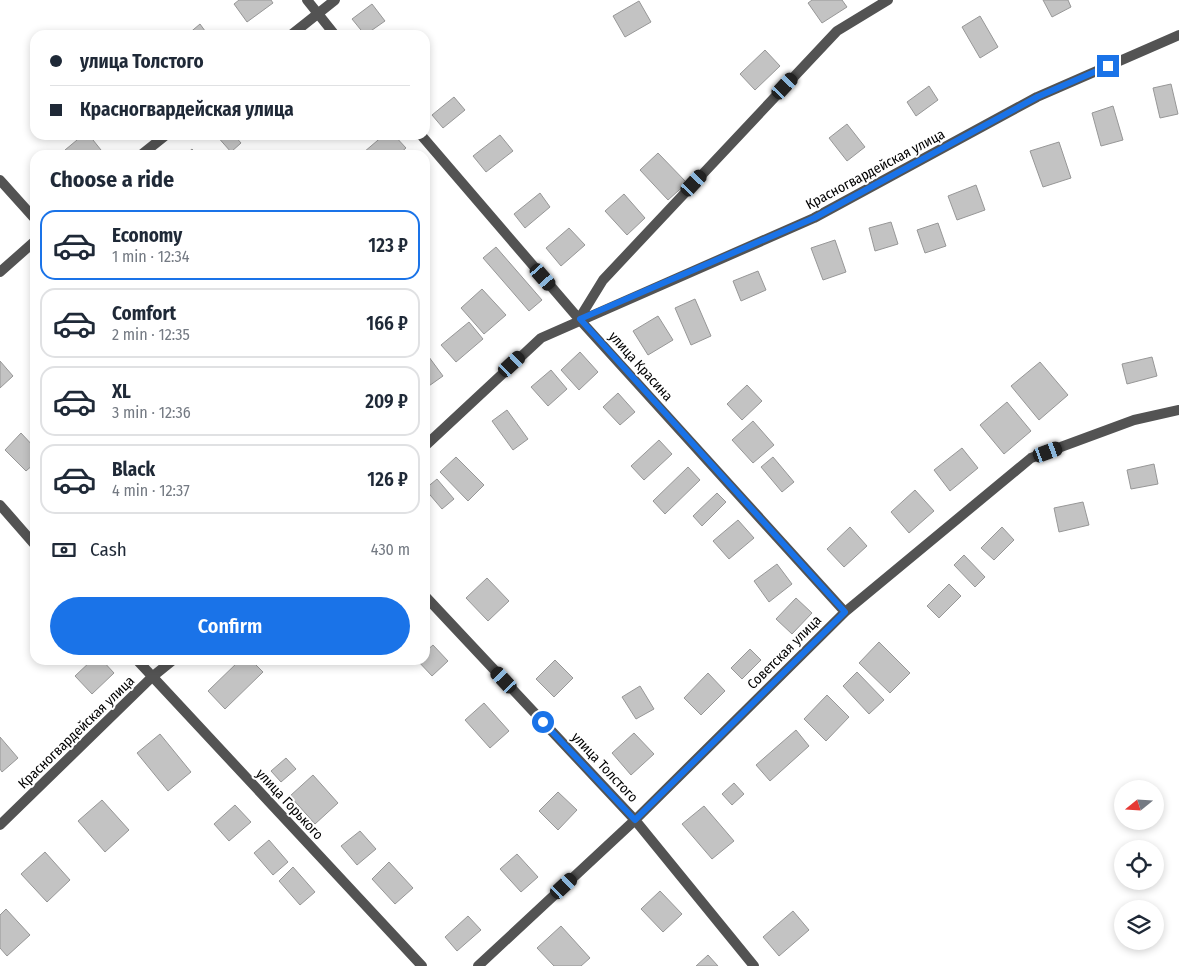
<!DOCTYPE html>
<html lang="en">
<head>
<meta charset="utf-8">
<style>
	:root { --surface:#fff; --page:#f2f2f3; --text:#1f2937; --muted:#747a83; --line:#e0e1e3; --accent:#1a73e8 }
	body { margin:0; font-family:"Fira Sans Condensed",sans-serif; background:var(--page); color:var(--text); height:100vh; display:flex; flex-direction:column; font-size:19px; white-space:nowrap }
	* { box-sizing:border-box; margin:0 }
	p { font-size:16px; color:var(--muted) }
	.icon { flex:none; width:28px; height:28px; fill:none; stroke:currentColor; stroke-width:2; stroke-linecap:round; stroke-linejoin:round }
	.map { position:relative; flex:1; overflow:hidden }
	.drawer { position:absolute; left:30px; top:150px; width:400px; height:515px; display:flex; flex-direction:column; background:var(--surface); border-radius:15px; box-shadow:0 2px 8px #0003 }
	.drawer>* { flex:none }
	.top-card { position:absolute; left:30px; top:30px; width:400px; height:110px; border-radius:15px; box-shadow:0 2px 8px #0003; display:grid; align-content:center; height:110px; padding:0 20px; background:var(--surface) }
	.needle { width:32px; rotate:252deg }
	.controls { position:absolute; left:1114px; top:780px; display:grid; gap:10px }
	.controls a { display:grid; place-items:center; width:50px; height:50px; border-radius:50%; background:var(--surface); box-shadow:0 2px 8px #0003; font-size:25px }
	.end { position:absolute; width:22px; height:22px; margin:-11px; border:6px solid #1a73e8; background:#fff; box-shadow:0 0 0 2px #fff }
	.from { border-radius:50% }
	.car { position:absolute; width:15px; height:30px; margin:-15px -8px; border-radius:6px; box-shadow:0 0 4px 1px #0007; background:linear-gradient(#222 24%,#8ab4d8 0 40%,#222 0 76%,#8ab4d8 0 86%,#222 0) }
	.top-card b { display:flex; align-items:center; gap:18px; height:48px; font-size:19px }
	.top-card b+b { border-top:1px solid var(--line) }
	.top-card i { width:12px; height:12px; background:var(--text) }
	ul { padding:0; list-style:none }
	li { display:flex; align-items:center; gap:15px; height:70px; margin:0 10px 8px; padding:0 10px; border:2px solid var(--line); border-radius:15px }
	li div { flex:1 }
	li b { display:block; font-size:19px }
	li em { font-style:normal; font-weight:600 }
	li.on { border-color:var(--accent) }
	li>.icon { width:45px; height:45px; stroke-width:1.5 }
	h2 { padding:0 20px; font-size:22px; line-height:60px }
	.pay { display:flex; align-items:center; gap:12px; height:55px; padding:0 20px; font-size:19px }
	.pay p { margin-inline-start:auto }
	.action { display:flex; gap:10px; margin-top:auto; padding:10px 20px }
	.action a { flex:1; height:58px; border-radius:30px; background:var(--accent); color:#fff; font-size:20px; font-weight:600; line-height:58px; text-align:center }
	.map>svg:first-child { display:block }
</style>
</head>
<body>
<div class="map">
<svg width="1179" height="966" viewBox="0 0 1179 966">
	<rect width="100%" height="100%" fill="#fff"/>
	<path fill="#c3c3c3" stroke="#979797" d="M239,0H271L273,3L247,22L234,4Z
		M812,0H842L847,7L822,23L808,3Z
		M1043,0H1068L1071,7L1052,17Z
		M639,1L651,22L625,37L613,16Z
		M372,4L385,21L365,35L352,19Z
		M980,16L998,47L980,58L962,27Z
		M200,24L208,35H187Z
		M765,50L780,66L755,90L740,74Z
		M1171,84L1178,114L1160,118L1153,88Z
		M929,86L938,100L916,116L907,102Z
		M454,97L465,110L443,128L432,115Z
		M1113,106L1123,140L1101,146L1092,113Z
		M847,124L865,147L847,161L829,138Z
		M83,135H89L105,155H69L65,150Z
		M216,135H234L241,143L231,152Z
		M384,135H394L406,148L398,155H367L364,152Z
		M500,135L513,151L486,172L473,156Z
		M1059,142L1071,178L1043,187L1030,151Z
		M192,149L198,155H185Z
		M658,153L687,183L668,200L640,170Z
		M976,185L985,210L957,220L948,196Z
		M540,193L550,207L525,228L514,214Z
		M624,194L645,218L627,235L605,211Z
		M891,222L898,244L875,251L869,228Z
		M938,223L946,246L925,253L917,230Z
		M569,228L585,245L561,266L546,248Z
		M835,240L846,272L823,280L811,248Z
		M496,247L542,300L529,311L483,258Z
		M758,271L766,290L741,301L733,281Z
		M482,289L506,315L484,334L461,308Z
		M695,299L711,336L691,345L675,308Z
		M658,316L673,340L648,355L633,331Z
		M469,322L483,339L456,362L441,345Z
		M580,352L598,372L579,390L561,370Z
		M426,353L443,376L426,388L425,387Z
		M1152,357L1157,376L1127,384L1122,364Z
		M0,361L13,376L0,388Z
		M1040,362L1068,395L1039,420L1011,386Z
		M551,370L567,389L548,406L531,387Z
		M747,385L762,401L742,420L727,404Z
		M618,393L635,412L620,425L603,407Z
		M1007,402L1031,431L1004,454L980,425Z
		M507,410L528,439L513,450L492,421Z
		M753,421L774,445L753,463L732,440Z
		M21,433L35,448V463L26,471L5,450Z
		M659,440L672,454L644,480L631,466Z
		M962,448L978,468L950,491L934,470Z
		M456,457L484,485L468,501L440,472Z
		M773,457L794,482L782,492L761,467Z
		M1154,464L1158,484L1131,489L1127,470Z
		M688,467L700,480L665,514L653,501Z
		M437,479L454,499L442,509L425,489Z
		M915,490L934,511L909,533L891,512Z
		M717,493L726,502L702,526L693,516Z
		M1083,502L1089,525L1059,532L1054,508Z
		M738,520L754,538L729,559L713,541Z
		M850,527L867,546L844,567L827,549Z
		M1002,527L1014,540L994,560L981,548Z
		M964,555L985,577L975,587L954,565Z
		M777,564L792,584L769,602L754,581Z
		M487,578L509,601L488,621L466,598Z
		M949,584L961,596L939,618L927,606Z
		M796,598L812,613L792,634L776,619Z
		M879,642L910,673L890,693L859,663Z
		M433,645L448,661L432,676L417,660H425V652Z
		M750,649L761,660L742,679L731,668Z
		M92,660H102L114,673L92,694L75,676Z
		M240,660H251L263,672L225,709L208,691Z
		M555,660L573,678L554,697L536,679Z
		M857,672L884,700L869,714L843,686Z
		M708,673L725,691L701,715L684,698Z
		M640,686L654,709L636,719L622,697Z
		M827,695L849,717L826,741L804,719Z
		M484,703L509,731L490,748L465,720Z
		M796,730L809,746L770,781L756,765Z
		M634,733L654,754L631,775L612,753Z
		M160,734L191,772L168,791L137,753Z
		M0,737L18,758L2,772L0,769Z
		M286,758L296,769L281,782L271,771Z
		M313,775L338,803L315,824L290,796Z
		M734,783L744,794L732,805L722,794Z
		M558,792L577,810L558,830L539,811Z
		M102,800L129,830L105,852L78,821Z
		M235,805L251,822L229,841L214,824Z
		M704,806L734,841L712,859L682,824Z
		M360,831L376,849L357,865L341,846Z
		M269,840L288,862L273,875L254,853Z
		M45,852L70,880L47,902L21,874Z
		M517,854L538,877L521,892L500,869Z
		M389,862L413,888L395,904L372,879Z
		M293,867L315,892L300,905L279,881Z
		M660,891L682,914L663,932L641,909Z
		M6,909L30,935L7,956L0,948V915Z
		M793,911L809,930L779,956L763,937Z
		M468,916L481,930L457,951L445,937Z
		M561,926L590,958L581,966H554L537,948Z
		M708,955L718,966H696Z"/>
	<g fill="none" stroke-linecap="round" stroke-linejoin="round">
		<path stroke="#535353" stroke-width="10" d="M307,0L335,35
			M291,35L335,0
			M421,135L579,319L845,612
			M141,155L166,135
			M0,180L35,219
			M0,272L35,241
			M579,319L603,280L837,31L888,0
			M425,446L541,338L814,218L1037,97L1179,35
			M0,505L35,545
			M425,596L635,820L754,966
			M137,660L422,966
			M0,825L152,677L173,660
			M478,966L635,820L845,612L1031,458L1134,420L1179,410"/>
	</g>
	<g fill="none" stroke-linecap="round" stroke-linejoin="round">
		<path stroke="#1a73e8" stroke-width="6" d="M543,722L635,820L845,612L580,319L814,218L1037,97L1108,66"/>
	</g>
	<g text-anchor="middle" stroke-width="4" stroke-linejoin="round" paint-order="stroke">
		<g font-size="14" fill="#000" stroke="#fff">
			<text transform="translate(875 169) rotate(-28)" y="5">Красногвардейская улица</text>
			<text transform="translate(641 366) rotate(48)" y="5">улица Красина</text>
			<text transform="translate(784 652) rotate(-45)" y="5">Советская улица</text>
			<text transform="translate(76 732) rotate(-44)" y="5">Красногвардейская улица</text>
			<text transform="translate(605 767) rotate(47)" y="5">улица Толстого</text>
			<text transform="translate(290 804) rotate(47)" y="5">улица Горького</text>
		</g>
	</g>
</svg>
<div class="controls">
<a><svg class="needle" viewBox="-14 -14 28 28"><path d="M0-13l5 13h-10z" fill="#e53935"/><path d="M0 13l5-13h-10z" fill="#747a83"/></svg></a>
<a><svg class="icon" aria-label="locate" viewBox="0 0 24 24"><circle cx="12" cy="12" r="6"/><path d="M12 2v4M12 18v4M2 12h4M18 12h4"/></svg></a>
<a><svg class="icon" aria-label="layers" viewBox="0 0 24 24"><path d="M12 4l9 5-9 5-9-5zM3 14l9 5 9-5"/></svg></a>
</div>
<i class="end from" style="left:543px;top:722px"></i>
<i class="end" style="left:1108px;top:66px"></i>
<i class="car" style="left:785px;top:86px;rotate:43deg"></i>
<i class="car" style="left:694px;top:183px;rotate:43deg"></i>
<i class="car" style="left:543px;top:277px;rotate:139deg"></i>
<i class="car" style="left:512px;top:364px;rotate:47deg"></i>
<i class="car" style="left:1048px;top:452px;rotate:70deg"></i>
<i class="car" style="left:504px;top:680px;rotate:317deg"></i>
<i class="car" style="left:564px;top:886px;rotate:47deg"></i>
<div class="top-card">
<b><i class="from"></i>улица Толстого</b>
<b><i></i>Красногвардейская улица</b>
</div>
<section class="drawer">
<h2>Choose a ride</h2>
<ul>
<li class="on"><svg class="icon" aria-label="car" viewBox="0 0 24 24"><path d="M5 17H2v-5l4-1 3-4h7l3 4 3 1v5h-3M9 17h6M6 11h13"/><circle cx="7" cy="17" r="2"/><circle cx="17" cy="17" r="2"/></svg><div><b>Economy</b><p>1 min · 12:34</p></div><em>123 ₽</em></li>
<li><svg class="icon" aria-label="car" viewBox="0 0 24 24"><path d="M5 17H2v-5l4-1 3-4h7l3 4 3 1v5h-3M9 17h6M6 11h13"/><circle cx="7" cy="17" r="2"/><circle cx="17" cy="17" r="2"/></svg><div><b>Comfort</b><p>2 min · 12:35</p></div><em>166 ₽</em></li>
<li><svg class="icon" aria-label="car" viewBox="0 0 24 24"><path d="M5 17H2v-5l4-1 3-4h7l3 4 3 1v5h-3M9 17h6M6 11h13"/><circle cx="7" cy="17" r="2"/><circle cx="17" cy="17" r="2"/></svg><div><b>XL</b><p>3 min · 12:36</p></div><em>209 ₽</em></li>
<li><svg class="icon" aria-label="car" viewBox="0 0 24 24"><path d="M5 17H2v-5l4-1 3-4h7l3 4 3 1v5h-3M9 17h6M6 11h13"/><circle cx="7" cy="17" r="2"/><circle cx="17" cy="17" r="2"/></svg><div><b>Black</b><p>4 min · 12:37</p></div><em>126 ₽</em></li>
</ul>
<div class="pay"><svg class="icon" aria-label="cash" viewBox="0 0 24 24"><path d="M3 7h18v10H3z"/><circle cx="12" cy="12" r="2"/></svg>Cash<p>430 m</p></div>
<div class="action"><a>Confirm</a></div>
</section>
</div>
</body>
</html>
